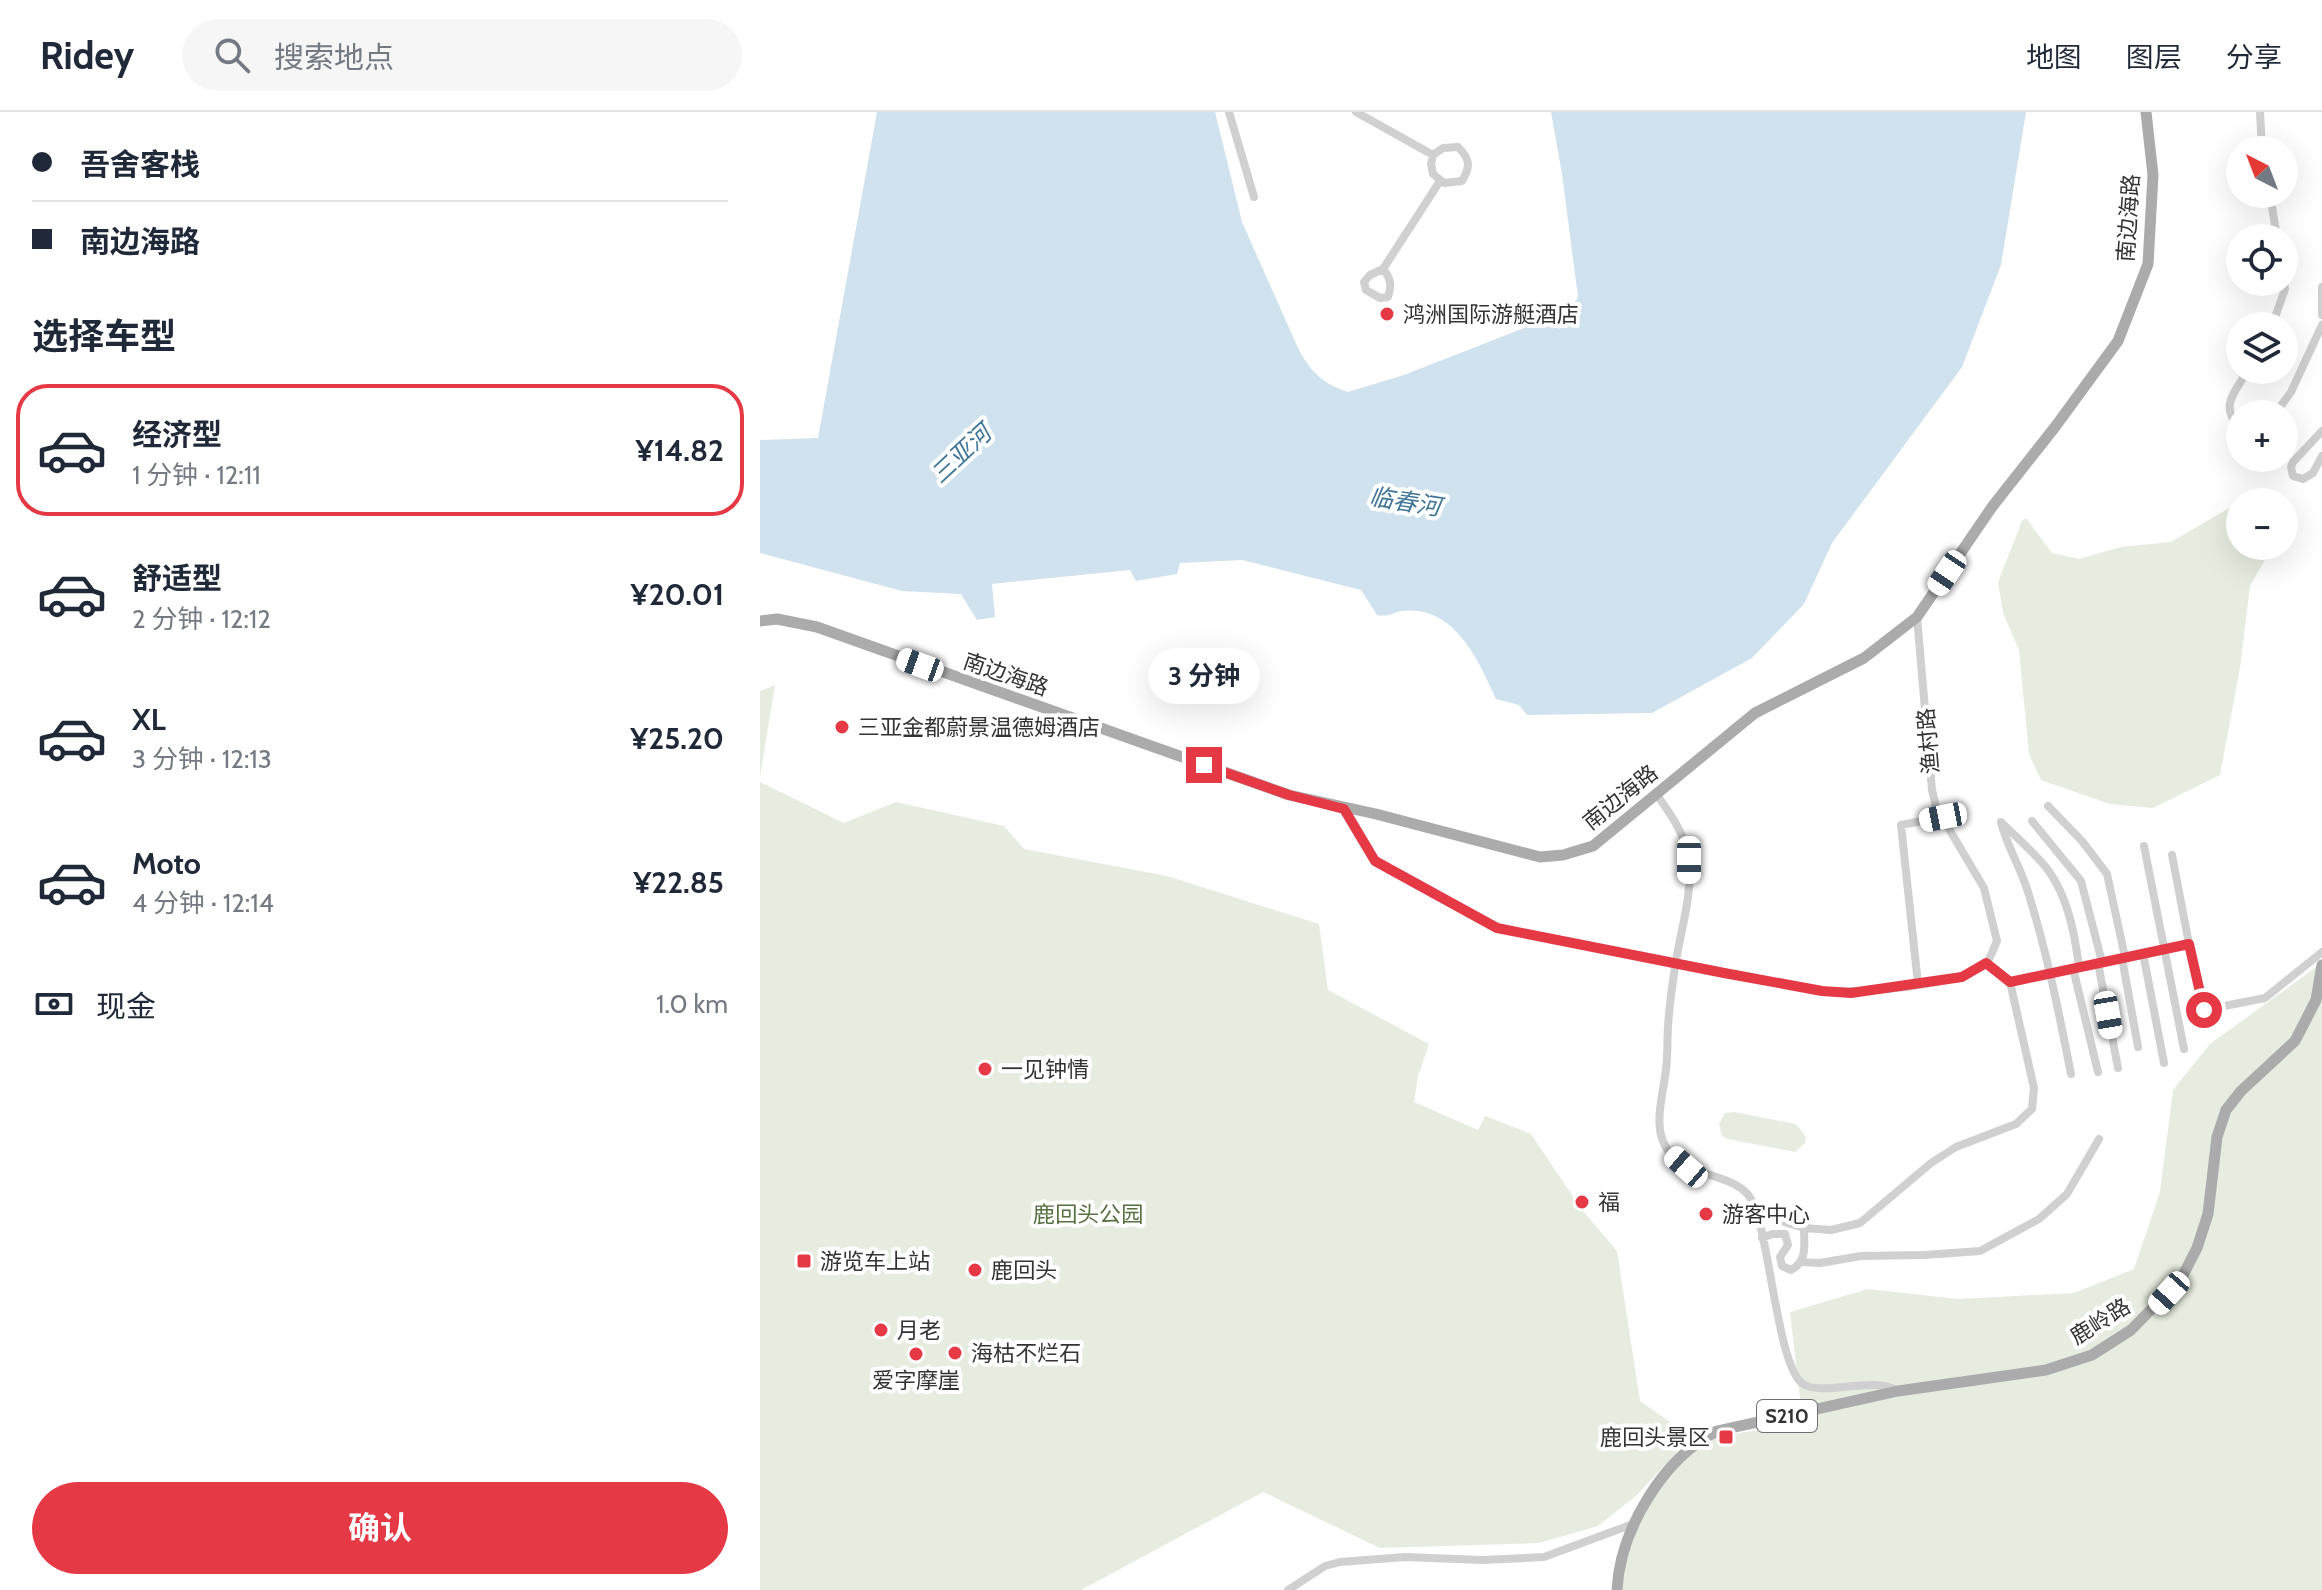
<!DOCTYPE html>
<html lang="zh">
<head>
<meta charset="utf-8">
<style>
	:root { --surface:#fff; --page:#f6f6f7; --text:#1f2937; --muted:#747a83; --line:#e0e1e3; --accent:#e63946 }
	body { margin:0; font-family:Cabin,"Noto Sans SC",sans-serif; background:var(--page); color:var(--text); height:100vh; display:flex; flex-direction:column; font-size:30px; white-space:nowrap }
	* { box-sizing:border-box; margin:0 }
	p { font-size:26px; color:var(--muted) }
	.icon { flex:none; width:44px; height:44px; fill:none; stroke:currentColor; stroke-width:2; stroke-linecap:round; stroke-linejoin:round }
	.map { position:relative; flex:1; overflow:hidden }
	.details { display:flex; flex-direction:column; background:var(--surface); width:760px }
	.details>* { flex:none }
	.guide { display:grid; align-content:center; height:176px; padding:0 32px; background:var(--surface) }
	.needle { width:52px; rotate:318deg }
	.controls { position:absolute; left:1466px; top:24px; display:grid; gap:16px }
	.controls a { display:grid; place-items:center; width:72px; height:72px; border-radius:50%; background:var(--surface); box-shadow:0 8px 32px #0002; font-size:40px }
	.end { position:absolute; width:36px; height:36px; margin:-18px; border:10px solid #e63946; background:#fff; box-shadow:0 0 0 4px #fff }
	.from { border-radius:50% }
	.bubble { position:absolute; height:56px; border-radius:28px; background:var(--surface); box-shadow:0 8px 32px #0002; font-size:26px; font-weight:700; line-height:56px; text-align:center }
	.car { position:absolute; width:24px; height:48px; margin:-24px -12px; border-radius:10px; box-shadow:0 0 6px 2px #0007; background:linear-gradient(#fff 24%,#345 0 40%,#fff 0 76%,#345 0 86%,#fff 0) }
	.guide b { display:flex; align-items:center; gap:28px; height:76px; font-size:30px }
	.guide b+b { border-top:2px solid var(--line) }
	.guide i { width:20px; height:20px; background:var(--text) }
	ul { padding:0; list-style:none }
	li { display:flex; align-items:center; gap:24px; height:132px; margin:0 16px 12px; padding:0 16px; border:4px solid transparent; border-radius:32px }
	li div { flex:1 }
	li b { display:block; font-size:30px }
	li em { font-style:normal; font-weight:700 }
	li.active { border-color:var(--accent) }
	li>.icon { width:72px; height:72px; stroke-width:1.5 }
	h2 { padding:0 32px; font-size:36px; line-height:96px }
	.pay { display:flex; align-items:center; gap:20px; height:88px; padding:0 32px; font-size:30px }
	.pay p { margin-inline-start:auto }
	.button { display:flex; gap:16px; margin-top:auto; padding:16px 32px }
	.button a { flex:1; height:92px; border-radius:48px; background:var(--accent); color:#fff; font-size:32px; font-weight:700; line-height:92px; text-align:center }
	header { display:flex; align-items:center; gap:48px; box-sizing:border-box; height:112px; padding:0 40px; background:var(--surface); border-bottom:2px solid var(--line) }
	header strong { font-size:38px }
	nav { display:flex; gap:44px; margin-inline-start:auto; font-size:28px }
	.search { width:560px; height:72px; background:var(--page); display:flex; align-items:center; gap:20px; box-sizing:border-box; padding:0 28px; border-radius:44px; color:var(--muted); font-size:30px }
	main { display:flex; flex:1; min-height:0 }
	.map>svg:first-child { display:block }
</style>
</head>
<body>
<header>
<strong>Ridey</strong>
<div class="search"><svg class="icon" aria-label="search" viewBox="0 0 24 24"><circle cx="10" cy="10" r="6"/><path d="M15 15l6 6"/></svg>搜索地点</div>
<nav><a>地图</a><a>图层</a><a>分享</a></nav>
</header>
<main>
<section class="details">
<div class="guide">
<b><i class="from"></i>吾舍客栈</b>
<b><i></i>南边海路</b>
</div>
<h2>选择车型</h2>
<ul>
<li class="active"><svg class="icon" aria-label="car" viewBox="0 0 24 24"><path d="M5 17H2v-5l4-1 3-4h7l3 4 3 1v5h-3M9 17h6M6 11h13"/><circle cx="7" cy="17" r="2"/><circle cx="17" cy="17" r="2"/></svg><div><b>经济型</b><p>1 分钟 · 12:11</p></div><em>¥14.82</em></li>
<li><svg class="icon" aria-label="car" viewBox="0 0 24 24"><path d="M5 17H2v-5l4-1 3-4h7l3 4 3 1v5h-3M9 17h6M6 11h13"/><circle cx="7" cy="17" r="2"/><circle cx="17" cy="17" r="2"/></svg><div><b>舒适型</b><p>2 分钟 · 12:12</p></div><em>¥20.01</em></li>
<li><svg class="icon" aria-label="car" viewBox="0 0 24 24"><path d="M5 17H2v-5l4-1 3-4h7l3 4 3 1v5h-3M9 17h6M6 11h13"/><circle cx="7" cy="17" r="2"/><circle cx="17" cy="17" r="2"/></svg><div><b>XL</b><p>3 分钟 · 12:13</p></div><em>¥25.20</em></li>
<li><svg class="icon" aria-label="car" viewBox="0 0 24 24"><path d="M5 17H2v-5l4-1 3-4h7l3 4 3 1v5h-3M9 17h6M6 11h13"/><circle cx="7" cy="17" r="2"/><circle cx="17" cy="17" r="2"/></svg><div><b>Moto</b><p>4 分钟 · 12:14</p></div><em>¥22.85</em></li>
</ul>
<div class="pay"><svg class="icon" aria-label="cash" viewBox="0 0 24 24"><path d="M3 7h18v10H3z"/><circle cx="12" cy="12" r="2"/></svg>现金<p>1.0 km</p></div>
<div class="button"><a>确认</a></div>
</section>
<div class="map">
<svg width="1562" height="1478" viewBox="0 0 1562 1478">
	<rect width="100%" height="100%" fill="#fff"/>
	<path fill="#e6ecdf" d="M1520,386V390H1480V434H1513L1490,474L1480,556L1460,663L1393,696L1350,692L1281,668L1269,642L1259,538L1243,501L1238,470L1262,409L1266,406L1292,441L1319,447L1361,435L1411,430L1483,388Z
		M15,573L0,665V579Z
		M0,670L84,711L136,690L244,714L264,737L407,764L559,812L568,878L669,932L658,964L654,990L718,1018L725,1004L771,1022L822,1098L857,1139L880,1289L917,1315L925,1331L876,1384L838,1414L779,1431L620,1436L503,1380L321,1478H0Z
		M1562,851V1478H861L865,1426L913,1355L944,1326L1043,1312L1030,1200L1108,1177L1198,1187L1314,1181L1374,1157L1400,1080L1413,978L1450,932Z
		M974,1000L1036,1012L1046,1025L1045,1031L1035,1040L968,1027L962,1024L959,1012L965,1001Z"/>
	<path fill="#cfe2ee" d="M117,0H455L482,110L538,236C550,259 563,272 588,280L644,263L805,200L812,196L818,185L802,62L791,0H1266L1241,153L1202,255L1072,431L1044,492L992,546L892,601L767,603L759,593L736,587C718,547 694,492 641,499C630,501 632,505 617,503L601,478L482,448L420,451L417,462L376,469L370,458L232,472L235,505L217,508L201,482L142,479L0,441V328L58,326Z"/>
	<g fill="none" stroke-linecap="round" stroke-linejoin="round">
		<path stroke="#d0d0d0" stroke-width="8" d="M469,0L494,85
			M596,0L673,43L683,36L698,35C710,47 711,54 702,69L684,71L673,62L671,52L673,43
			M1500,0L1502,38
			M1510,82L1517,126
			M623,157C631,167 632,173 628,185L620,186L606,178L604,170L610,163L623,157L680,69
			M1562,175V203
			M1512,214L1525,177L1524,170
			M1515,302L1531,280L1562,213
			M1480,318C1459,293 1474,282 1488,258
			M1562,319L1533,350L1531,355L1533,364L1543,367L1553,361L1562,344
			M897,683C911,703 925,722 929,747C933,783 920,820 915,855C912,875 909,895 908,915C907,929 908,943 906,957C904,977 896,1004 901,1023C913,1070 973,1056 991,1087C1010,1121 1017,1255 1043,1272C1063,1285 1113,1263 1138,1279
			M1288,694L1322,729L1347,762L1365,845
			M584,697L615,749L737,816L1062,879C1096,881 1202,875 1226,851C1231,846 1234,835 1237,829L1224,776L1176,695L1172,678L1157,505
			M1272,709L1321,769L1342,850
			M1241,710C1247,735 1261,756 1268,780C1287,840 1299,901 1311,962
			M1243,712C1258,727 1275,741 1288,758C1308,785 1315,823 1319,855
			M1384,734L1424,937
			M1412,743L1429,832
			M1383,841L1404,951
			M1362,846L1378,935
			M1226,851L1250,870L1429,832L1444,898L1505,886L1562,840
			M1338,851L1358,956
			M1313,856L1338,960
			M1158,872L1141,713L1183,705
			M1044,1116L1071,1118L1100,1111L1171,1051L1196,1035L1256,1012L1272,997L1274,976L1250,870
			M1002,1126L1012,1122H1025L1028,1133L1020,1145L1022,1154L1031,1158C1048,1149 1044,1132 1044,1116L1024,1110
			M1040,1150L1060,1151L1101,1144L1164,1143L1220,1139L1279,1107L1307,1082L1339,1027
			M528,1478L565,1454L580,1450L645,1445L723,1448L784,1445L873,1412"/>
		<path stroke="#ababab" stroke-width="11" d="M0,509L17,507L57,515L529,683L616,702L780,745L803,743L833,734L995,601L1104,546L1157,505L1232,395L1295,315L1358,229L1388,152L1393,63L1386,0
			M857,1478C860,1418 903,1346 957,1319L1138,1279L1286,1258L1332,1243L1371,1218L1421,1167L1437,1136L1448,1102L1457,1025L1466,998L1481,979L1535,929L1556,888L1562,853"/>
	</g>
	<g fill="none" stroke-linecap="round" stroke-linejoin="round">
		<path stroke="#e63946" stroke-width="10" d="M444,653L529,683L584,697L615,749L737,816L964,861L1062,879L1091,881L1202,865L1226,851L1250,870L1429,832L1444,898"/>
	</g>
	<g fill="#e63946" stroke="#fff" stroke-width="3">
		<circle cx="627" cy="202" r="8"/>
		<circle cx="82" cy="615" r="8"/>
		<circle cx="225" cy="957" r="8"/>
		<circle cx="822" cy="1090" r="8"/>
		<circle cx="946" cy="1102" r="8"/>
		<rect x="36" y="1141" width="16" height="16" rx="4"/>
		<circle cx="215" cy="1158" r="8"/>
		<circle cx="121" cy="1218" r="8"/>
		<circle cx="195" cy="1241" r="8"/>
		<circle cx="156" cy="1242" r="8"/>
		<rect x="958" y="1317" width="16" height="16" rx="4"/>
	</g>
	<g text-anchor="middle" stroke-width="8" stroke-linejoin="round" paint-order="stroke">
		<rect fill="#fff" stroke="#707070" stroke-width="2" x="997" y="1288" width="60" height="32" rx="6"/>
		<g font-size="20" font-weight="bold" fill="#333">
			<text x="1027" y="1311">S210</text>
		</g>
		<g font-size="22" fill="#333" stroke="#fff">
			<text transform="translate(1368 106) rotate(-86)" y="8">南边海路</text>
			<text transform="translate(246 562) rotate(19)" y="8">南边海路</text>
			<text transform="translate(1168 629) rotate(-95)" y="8">渔村路</text>
			<text transform="translate(860 685) rotate(-39)" y="8">南边海路</text>
			<text transform="translate(1340 1209) rotate(-32)" y="8">鹿岭路</text>
		</g>
		<g font-size="22" fill="#333" stroke="#fff" text-anchor="start">
			<text x="643" y="210">鸿洲国际游艇酒店</text>
			<text x="98" y="623">三亚金都蔚景温德姆酒店</text>
			<text x="241" y="965">一见钟情</text>
			<text x="838" y="1098">福</text>
			<text x="962" y="1110">游客中心</text>
			<text x="60" y="1157">游览车上站</text>
			<text x="231" y="1166">鹿回头</text>
			<text x="137" y="1226">月老</text>
			<text x="211" y="1249">海枯不烂石</text>
			<text x="156" y="1276" text-anchor="middle">爱字摩崖</text>
			<text x="950" y="1333" text-anchor="end">鹿回头景区</text>
		</g>
		<g font-size="22" fill="#56703f" stroke="#fff">
			<text x="328" y="1110">鹿回头公园</text>
		</g>
		<g font-size="24" font-style="italic" fill="#3f7597" stroke="#fff">
			<text transform="translate(201 342) rotate(-43)" y="8">三亚河</text>
			<text transform="translate(645 390) rotate(9)" y="8">临春河</text>
		</g>
	</g>
</svg>
<div class="controls">
<a><svg class="needle" viewBox="-14 -14 28 28"><path d="M0-13l5 13h-10z" fill="#e53935"/><path d="M0 13l5-13h-10z" fill="#747a83"/></svg></a>
<a><svg class="icon" aria-label="locate" viewBox="0 0 24 24"><circle cx="12" cy="12" r="6"/><path d="M12 2v4M12 18v4M2 12h4M18 12h4"/></svg></a>
<a><svg class="icon" aria-label="layers" viewBox="0 0 24 24"><path d="M12 4l9 5-9 5-9-5zM3 14l9 5 9-5"/></svg></a>
<a>+</a>
<a>−</a>
</div>
<i class="end from" style="left:1444px;top:898px"></i>
<i class="end" style="left:444px;top:653px"></i>
<div class="bubble" style="left:388px;top:536px;width:112px">3 分钟</div>
<i class="car" style="left:1187px;top:461px;rotate:214deg"></i>
<i class="car" style="left:160px;top:553px;rotate:290deg"></i>
<i class="car" style="left:1183px;top:705px;rotate:259deg"></i>
<i class="car" style="left:929px;top:748px;rotate:180deg"></i>
<i class="car" style="left:1348px;top:903px;rotate:170deg"></i>
<i class="car" style="left:926px;top:1055px;rotate:311deg"></i>
<i class="car" style="left:1409px;top:1181px;rotate:222deg"></i>
</div>
</main>
</body>
</html>
